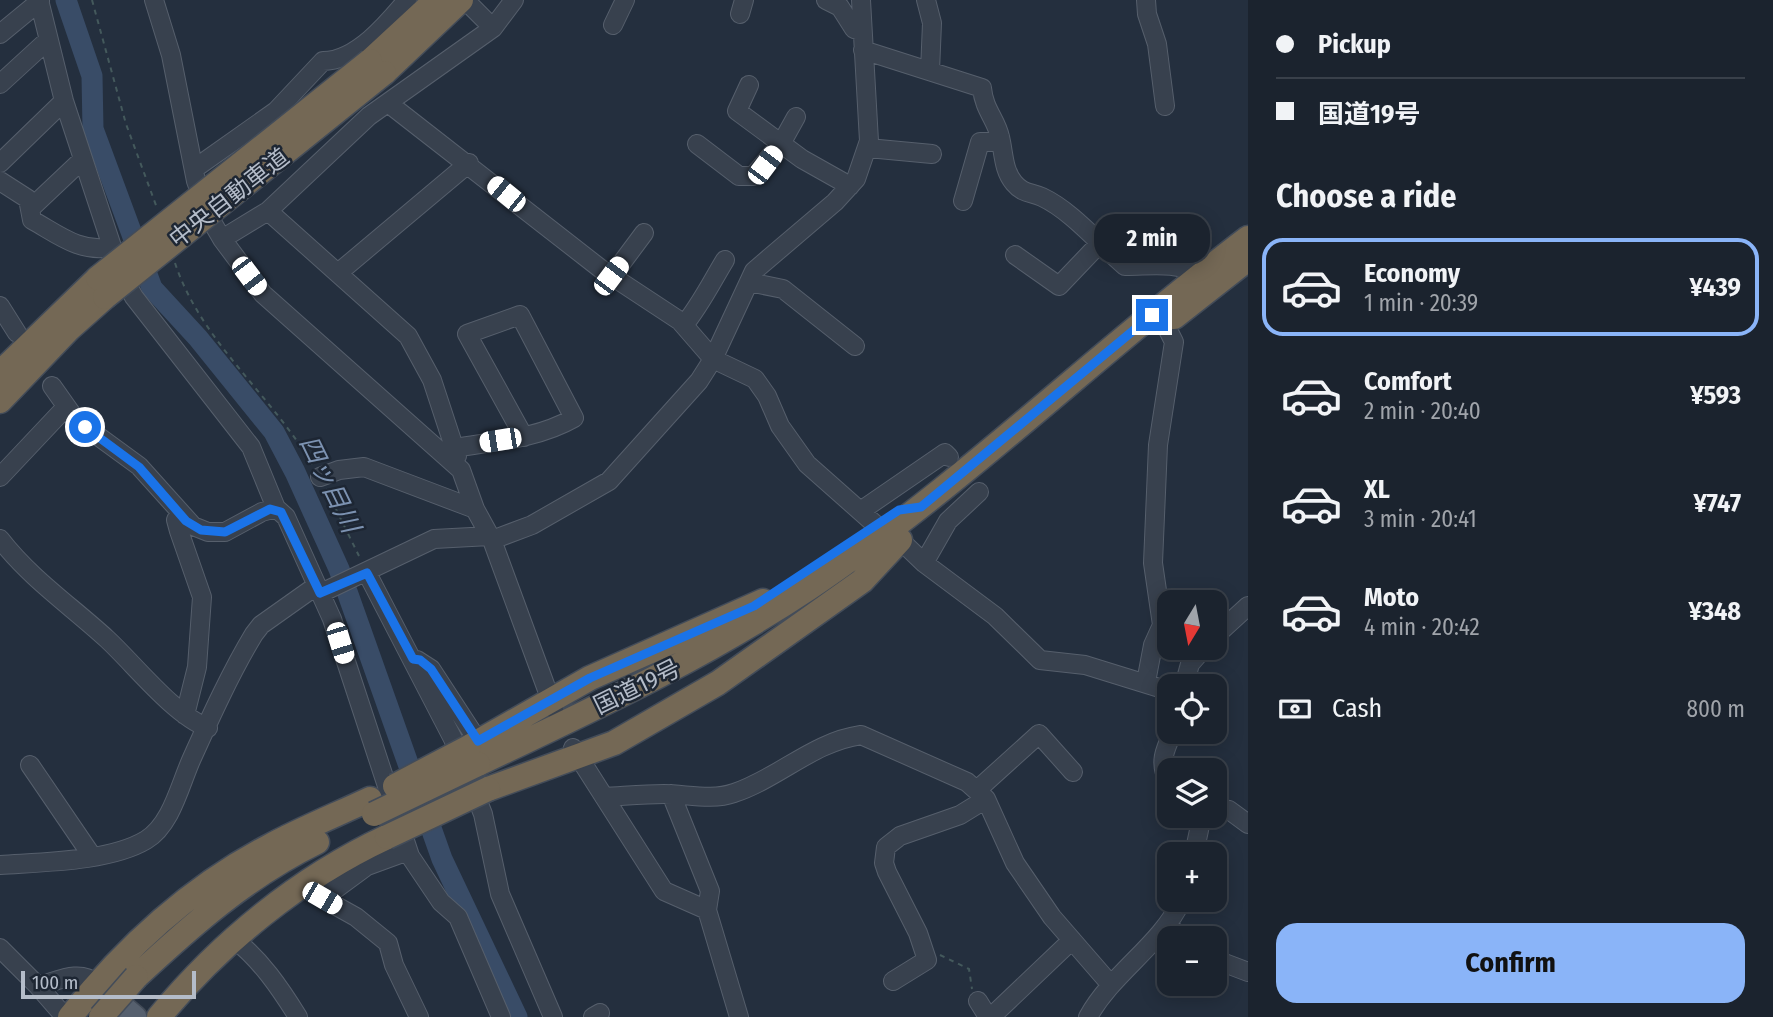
<!DOCTYPE html>
<html lang="en">
<head>
<meta charset="utf-8">
<style>
	:root { --surface:#1b232e; --page:#282f3a; --text:#f1f3f6; --muted:#a0a4aa; --line:#39404a; --accent:#8ab4f8 }
	body { margin:0; font-family:"Fira Sans Condensed","Noto Sans JP",sans-serif; background:var(--page); color:var(--text); height:100vh; display:flex; flex-direction:column; font-size:26px; white-space:nowrap }
	* { box-sizing:border-box; margin:0 }
	p { font-size:23px; color:var(--muted) }
	.icon { flex:none; width:38px; height:38px; fill:none; stroke:currentColor; stroke-width:2; stroke-linecap:round; stroke-linejoin:round }
	.map { position:relative; flex:1; overflow:hidden }
	.sheet { display:flex; flex-direction:column; background:var(--surface); width:525px }
	.sheet>* { flex:none }
	.hud { display:grid; align-content:center; height:154px; padding:0 28px; background:var(--surface) }
	.needle { width:46px; rotate:190deg }
	.buttons { position:absolute; left:1157px; top:590px; display:grid; gap:14px }
	.buttons a { display:grid; place-items:center; width:70px; height:70px; border-radius:14px; background:var(--surface); box-shadow:0 4px 18px #0003,0 0 0 2px var(--line); font-size:35px }
	.scale { position:absolute; left:21px; bottom:18px; width:175px; box-sizing:border-box; padding-left:7px; border:4px solid #b4bcc9; border-top:0; font-size:19px; line-height:24px; white-space:nowrap; color:#b4bcc9; -webkit-text-stroke:5px #1d2633; paint-order:stroke }
	.end { position:absolute; width:32px; height:32px; margin:-16px; border:9px solid #1a73e8; background:#fff; box-shadow:0 0 0 4px #fff }
	.from { border-radius:50% }
	.bubble { position:absolute; height:49px; border-radius:21px; background:var(--surface); box-shadow:0 4px 18px #0003,0 0 0 2px var(--line); font-size:23px; font-weight:700; line-height:49px; text-align:center }
	.car { position:absolute; width:21px; height:42px; margin:-21px -10px; border-radius:9px; box-shadow:0 0 5px 2px #0007; background:linear-gradient(#fff 24%,#345 0 40%,#fff 0 76%,#345 0 86%,#fff 0) }
	.hud b { display:flex; align-items:center; gap:24px; height:66px; font-size:26px }
	.hud b+b { border-top:2px solid var(--line) }
	.hud i { width:18px; height:18px; background:var(--text) }
	ul { padding:0; list-style:none }
	li { display:flex; align-items:center; gap:21px; height:98px; margin:0 14px 10px; padding:0 14px; border:4px solid transparent; border-radius:21px }
	li div { flex:1 }
	li b { display:block; font-size:26px }
	li em { font-style:normal; font-weight:700 }
	li.on { border-color:var(--accent) }
	li>.icon { width:63px; height:63px; stroke-width:1.5 }
	h2 { padding:0 28px; font-size:32px; line-height:84px }
	.pay { display:flex; align-items:center; gap:18px; height:77px; padding:0 28px; font-size:26px }
	.pay p { margin-inline-start:auto }
	.button { display:flex; gap:14px; margin-top:auto; padding:14px 28px }
	.button a { flex:1; height:80px; border-radius:21px; background:var(--accent); color:#111; font-size:28px; font-weight:700; line-height:80px; text-align:center }
	main { display:flex; flex:1; min-height:0 }
	.map>svg:first-child { display:block }
</style>
</head>
<body>
<main>
<div class="map">
<svg width="1248" height="1017" viewBox="0 0 1248 1017">
	<rect width="100%" height="100%" fill="#242f3e"/>
	<g fill="none" stroke-linecap="round" stroke-linejoin="round">
		<path stroke="#394c67" stroke-width="21" d="M66,0L92,76L93,129L152,288L198,338L274,432L295,472L339,569L442,859L517,1017"/>
		<g stroke="#565f6c" stroke-width="20">
			<path id="minor" d="M39,0L64,101L121,274L134,297L251,447L276,508L286,517L332,619L410,856L441,902L458,917L501,1017
				M154,0L171,55L196,181L208,215L222,239L263,294L461,470L475,509L492,540L554,709
				M465,0L493,28
				M826,0L840,7L854,29L862,31
				M926,0L932,23L930,71
				M1146,0L1147,14L1157,44L1165,106
				M740,14L744,0
				M613,25L625,0
				M0,34L40,1
				M863,50L982,88C984,110 996,119 1000,137C1004,153 1003,170 1014,183C1023,194 1031,192 1042,197C1072,211 1100,245 1125,266C1153,266 1174,261 1199,275
				M0,84L48,40
				M749,85L737,111L802,159L850,186
				M388,103L601,269L680,321L713,359L755,379L767,396L780,426L807,464L877,526
				M697,144L739,176H753L781,144L796,117
				M868,148L932,154
				M0,163L64,101
				M194,169L276,111L323,61C356,61 387,24 407,0
				M0,181L28,199L32,220C59,235 80,253 111,247
				M963,201L980,142H1001
				M30,209L83,159
				M268,211L408,336L432,380L457,456
				M222,239L268,211L369,116L493,28L514,0
				M1015,255L1059,286L1101,242
				M338,273L469,163
				M612,276L644,233
				M749,282L783,289L855,346
				M0,306L17,333
				M684,325C701,304 711,283 725,260
				M52,386L76,420L139,466L193,526L208,532H225L262,512L276,508
				M454,448C495,441 537,439 574,418L520,315L467,334L524,437
				M0,477L65,408
				M320,477L339,470L364,467L475,509
				M862,510L945,453L949,457
				M179,514L176,520L179,531L202,597L197,667L185,715
				M0,539C30,578 71,606 107,639C135,665 174,715 208,728
				M492,540L532,525L609,481L699,381L713,359L754,271L835,202L856,179L869,141L861,0
				M900,540L924,563L995,616L1040,660L1085,665L1169,691
				M924,563L948,521L979,492
				M367,573L453,739L483,814L500,894L553,1017
				M321,593L434,539L490,536
				M1214,637L1248,606
				M417,660L431,669L478,741
				M1146,682L1153,645L1162,625L1153,563L1158,445L1174,342L1165,324
				M1184,686L1190,664L1204,648
				M573,748L664,891L707,910L739,1017
				M30,765L92,856
				M1169,782C1158,763 1165,749 1173,732
				M977,790L1039,734L1073,772
				M671,794L710,891L707,910
				M604,797C624,796 644,794 664,794C686,794 712,801 734,793C779,778 813,742 861,735L967,782L986,799L1015,863L1052,917L1111,985
				M1214,808L1229,810L1248,824
				M408,851L367,866L333,891L322,889V898L356,917L388,943L394,965L419,1017
				M1194,854L1202,816
				M0,865C42,862 109,862 146,840C172,824 180,784 192,758C211,716 231,672 254,634L261,625L316,586
				M1168,927L1184,938
				M234,939C261,960 280,988 298,1017
				M0,948L38,986C58,981 79,969 96,983
				M1214,959L1248,972
				M893,981L927,960L918,933L887,872L884,863L886,847L900,836L960,815L986,799
				M38,986L65,1017
				M978,1001L988,1017
				M593,1017L600,1013
				M991,1017L1072,940
				M1088,1017C1113,972 1160,946 1182,900"/>
		</g>
		<g stroke="#414a57" stroke-width="24">
			<path id="major" d="M103,989L136,1017"/>
		</g>
		<g stroke="#434c59" stroke-width="27">
			<path id="highway" d="M370,61L436,0
				M384,73L461,0
				M1174,317L1248,259
				M0,373L98,278
				M0,401L69,329L105,297
				M469,747L590,678L763,601
				M478,764C591,710 704,658 809,588C965,483 1099,351 1248,238
				M488,789L614,743L718,683L862,581L900,540
				M136,977C193,924 246,877 317,842
				M70,1017C124,949 190,888 268,847C301,829 336,815 370,799
				M159,1017C221,942 299,878 387,837"/>
		</g>
		<path stroke="#44595c" stroke-width="2" stroke-dasharray="5 5" stroke-linecap="butt" d="M92,0L126,124L157,208
			M175,263C201,342 272,395 313,466
			M326,489L359,556
			M940,955L969,969L972,989"/>
		<use href="#minor" stroke="#38414e" stroke-width="18"/>
		<use href="#major" stroke="#56606e" stroke-width="21"/>
		<use href="#highway" stroke="#746855" stroke-width="24"/>
		<g stroke="#434c59" stroke-width="27" stroke-linecap="butt">
			<path id="highway-bridge" d="M98,278L370,61
				M105,297L384,73
				M395,786L469,747
				M374,814L478,764
				M387,837L488,789
				M101,1017L136,977"/>
		</g>
		<use href="#highway-bridge" stroke="#746855" stroke-width="24"/>
	</g>
	<g fill="none" stroke-linecap="round" stroke-linejoin="round">
		<path stroke="#1a73e8" stroke-width="9" d="M85,427L139,467L186,521L201,530L225,532L270,509L281,512L320,593L367,573L413,659L420,660L431,669L478,741L590,678L754,606L899,510L921,507L1152,315"/>
	</g>
	<g text-anchor="middle" stroke-width="5" stroke-linejoin="round" paint-order="stroke">
		<g font-size="24" fill="#b4bcc9" stroke="#1d2633">
			<text transform="translate(229 198) rotate(-38)" y="8">中央自動車道</text>
			<text transform="translate(637 687) rotate(-26)" y="8">国道19号</text>
		</g>
		<g font-size="26" font-style="italic" fill="#7c92b1" stroke="#1d2633">
			<text transform="translate(330 484) rotate(64)" y="9">四ッ目川</text>
		</g>
	</g>
</svg>
<div class="buttons">
<a><svg class="needle" viewBox="-14 -14 28 28"><path d="M0-13l5 13h-10z" fill="#e53935"/><path d="M0 13l5-13h-10z" fill="#a0a4aa"/></svg></a>
<a><svg class="icon" aria-label="locate" viewBox="0 0 24 24"><circle cx="12" cy="12" r="6"/><path d="M12 2v4M12 18v4M2 12h4M18 12h4"/></svg></a>
<a><svg class="icon" aria-label="layers" viewBox="0 0 24 24"><path d="M12 4l9 5-9 5-9-5zM3 14l9 5 9-5"/></svg></a>
<a>+</a>
<a>−</a>
</div>
<div class="scale">100 m</div>
<i class="end from" style="left:85px;top:427px"></i>
<i class="end" style="left:1152px;top:315px"></i>
<div class="bubble" style="left:1094px;top:214px;width:116px">2 min</div>
<i class="car" style="left:765px;top:165px;rotate:37deg"></i>
<i class="car" style="left:506px;top:194px;rotate:309deg"></i>
<i class="car" style="left:249px;top:276px;rotate:143deg"></i>
<i class="car" style="left:611px;top:276px;rotate:37deg"></i>
<i class="car" style="left:500px;top:440px;rotate:261deg"></i>
<i class="car" style="left:340px;top:643px;rotate:163deg"></i>
<i class="car" style="left:322px;top:898px;rotate:120deg"></i>
</div>
<section class="sheet">
<div class="hud">
<b><i class="from"></i>Pickup</b>
<b><i></i>国道19号</b>
</div>
<h2>Choose a ride</h2>
<ul>
<li class="on"><svg class="icon" aria-label="car" viewBox="0 0 24 24"><path d="M5 17H2v-5l4-1 3-4h7l3 4 3 1v5h-3M9 17h6M6 11h13"/><circle cx="7" cy="17" r="2"/><circle cx="17" cy="17" r="2"/></svg><div><b>Economy</b><p>1 min · 20:39</p></div><em>¥439</em></li>
<li><svg class="icon" aria-label="car" viewBox="0 0 24 24"><path d="M5 17H2v-5l4-1 3-4h7l3 4 3 1v5h-3M9 17h6M6 11h13"/><circle cx="7" cy="17" r="2"/><circle cx="17" cy="17" r="2"/></svg><div><b>Comfort</b><p>2 min · 20:40</p></div><em>¥593</em></li>
<li><svg class="icon" aria-label="car" viewBox="0 0 24 24"><path d="M5 17H2v-5l4-1 3-4h7l3 4 3 1v5h-3M9 17h6M6 11h13"/><circle cx="7" cy="17" r="2"/><circle cx="17" cy="17" r="2"/></svg><div><b>XL</b><p>3 min · 20:41</p></div><em>¥747</em></li>
<li><svg class="icon" aria-label="car" viewBox="0 0 24 24"><path d="M5 17H2v-5l4-1 3-4h7l3 4 3 1v5h-3M9 17h6M6 11h13"/><circle cx="7" cy="17" r="2"/><circle cx="17" cy="17" r="2"/></svg><div><b>Moto</b><p>4 min · 20:42</p></div><em>¥348</em></li>
</ul>
<div class="pay"><svg class="icon" aria-label="cash" viewBox="0 0 24 24"><path d="M3 7h18v10H3z"/><circle cx="12" cy="12" r="2"/></svg>Cash<p>800 m</p></div>
<div class="button"><a>Confirm</a></div>
</section>
</main>
</body>
</html>
